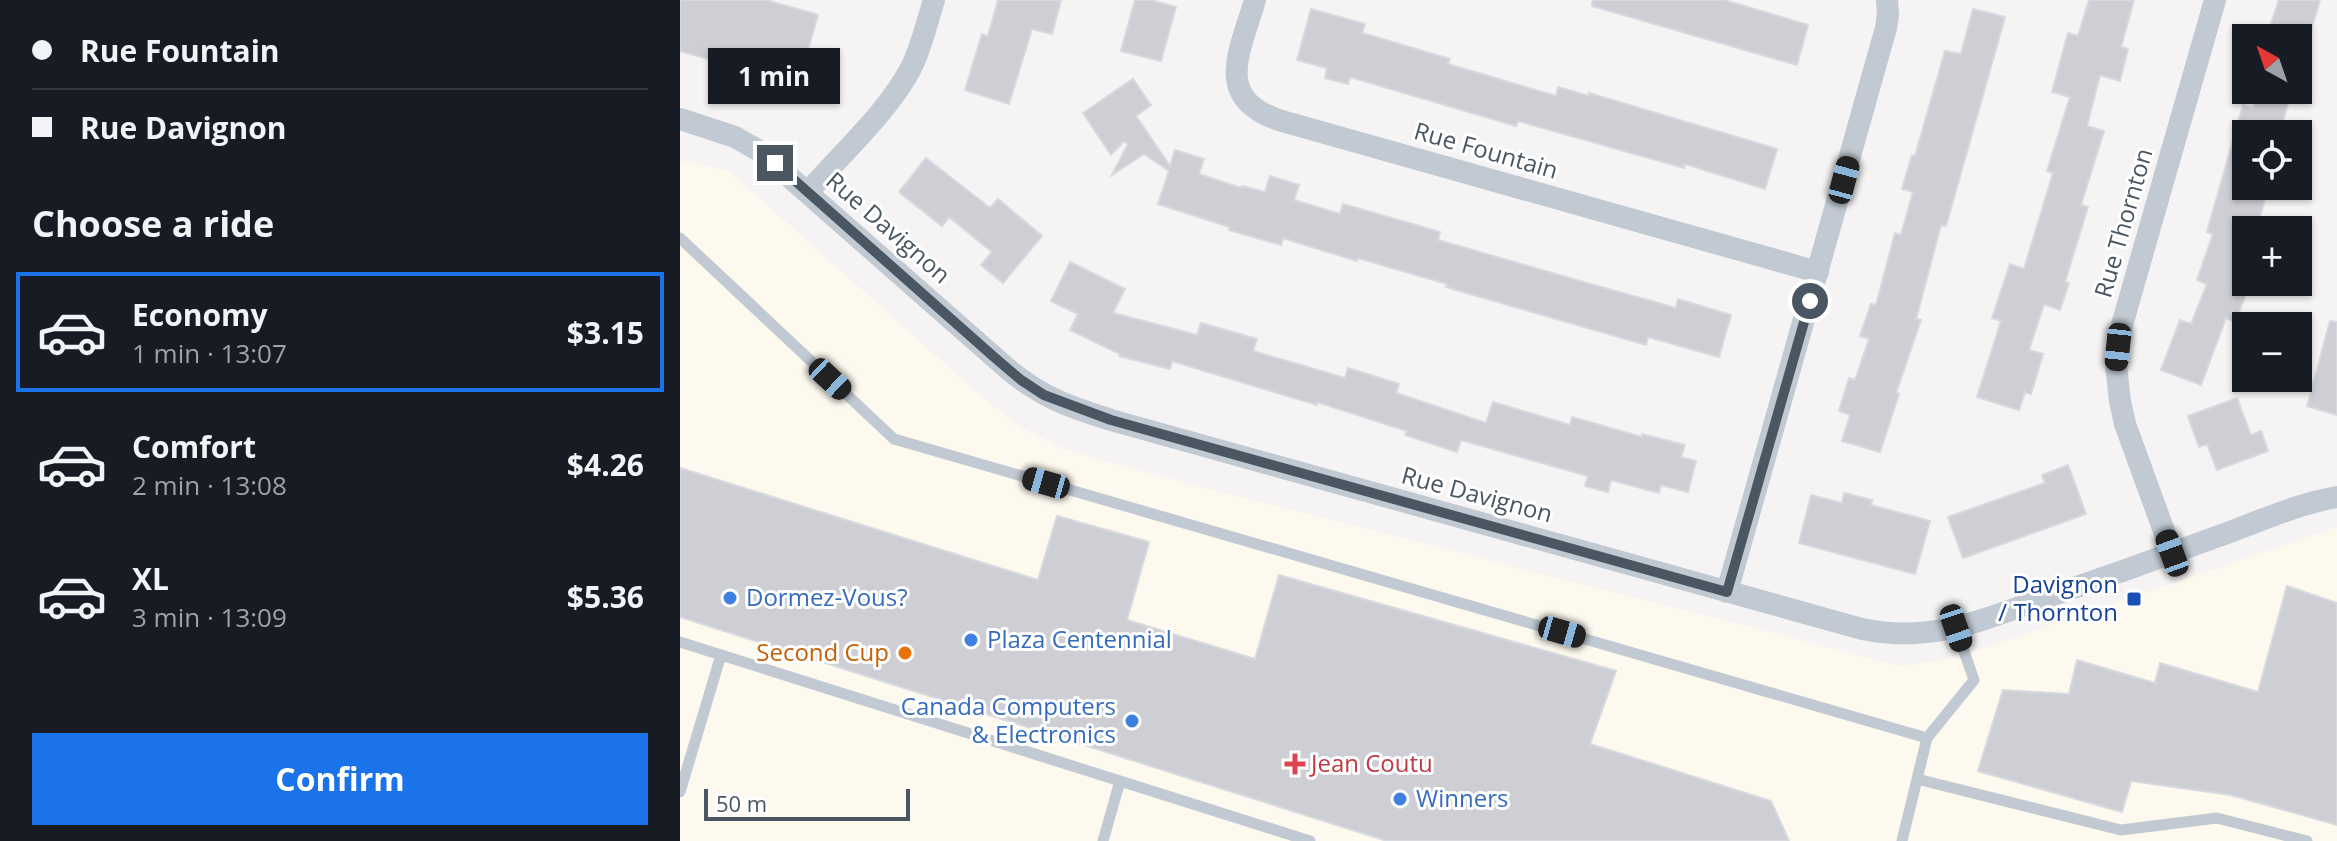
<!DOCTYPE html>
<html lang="en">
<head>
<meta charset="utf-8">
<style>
	:root { --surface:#171b24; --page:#20242c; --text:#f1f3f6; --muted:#9ea1a6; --line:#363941; --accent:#1a73e8 }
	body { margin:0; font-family:"Open Sans",sans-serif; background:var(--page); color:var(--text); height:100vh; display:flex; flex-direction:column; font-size:30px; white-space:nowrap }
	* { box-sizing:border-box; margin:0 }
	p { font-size:26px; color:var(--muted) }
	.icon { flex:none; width:44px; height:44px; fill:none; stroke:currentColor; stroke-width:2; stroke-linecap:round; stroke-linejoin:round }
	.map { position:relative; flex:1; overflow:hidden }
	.sheet { display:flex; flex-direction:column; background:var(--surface); width:680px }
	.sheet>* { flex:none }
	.hud { display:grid; align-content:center; height:176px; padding:0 32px; background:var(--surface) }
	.needle { width:52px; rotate:320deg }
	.tools { position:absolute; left:1552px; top:24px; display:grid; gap:16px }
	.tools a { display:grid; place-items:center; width:80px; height:80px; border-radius:0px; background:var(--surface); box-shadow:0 2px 6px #0004; font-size:40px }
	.scale { position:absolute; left:24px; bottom:20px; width:206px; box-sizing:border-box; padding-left:8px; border:4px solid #4a5661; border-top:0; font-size:22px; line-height:28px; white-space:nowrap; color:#4a5661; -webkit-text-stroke:6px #fff; paint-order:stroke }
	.end { position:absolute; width:36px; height:36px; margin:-18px; border:10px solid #4a5661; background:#fff; box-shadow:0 0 0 4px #fff }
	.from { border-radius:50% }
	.bubble { position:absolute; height:56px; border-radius:0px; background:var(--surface); box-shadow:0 2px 6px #0004; font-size:26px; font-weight:700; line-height:56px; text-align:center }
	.car { position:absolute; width:24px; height:48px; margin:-24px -12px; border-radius:10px; box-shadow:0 0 6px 2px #0007; background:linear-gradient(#222 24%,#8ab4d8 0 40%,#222 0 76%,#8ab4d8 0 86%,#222 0) }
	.hud b { display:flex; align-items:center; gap:28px; height:76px; font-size:30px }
	.hud b+b { border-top:2px solid var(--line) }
	.hud i { width:20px; height:20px; background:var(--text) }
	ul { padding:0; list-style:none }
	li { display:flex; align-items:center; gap:24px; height:120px; margin:0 16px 12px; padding:0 16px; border:4px solid transparent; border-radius:0px }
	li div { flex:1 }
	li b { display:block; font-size:30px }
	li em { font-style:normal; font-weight:700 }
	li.selected { border-color:var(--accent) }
	li>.icon { width:72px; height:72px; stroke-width:1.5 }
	h2 { padding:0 32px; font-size:36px; line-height:96px }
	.primary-button { display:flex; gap:16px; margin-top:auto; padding:16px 32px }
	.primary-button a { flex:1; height:92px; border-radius:0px; background:var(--accent); color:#fff; font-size:32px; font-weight:700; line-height:92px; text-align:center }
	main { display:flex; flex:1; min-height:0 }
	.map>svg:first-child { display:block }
</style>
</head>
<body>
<main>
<section class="sheet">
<div class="hud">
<b><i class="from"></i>Rue Fountain</b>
<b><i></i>Rue Davignon</b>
</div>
<h2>Choose a ride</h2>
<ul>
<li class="selected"><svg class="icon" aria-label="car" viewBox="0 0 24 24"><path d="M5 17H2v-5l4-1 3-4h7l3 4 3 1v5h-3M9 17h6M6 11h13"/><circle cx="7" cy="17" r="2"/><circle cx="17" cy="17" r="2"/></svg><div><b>Economy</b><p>1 min · 13:07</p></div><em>$3.15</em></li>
<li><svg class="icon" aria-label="car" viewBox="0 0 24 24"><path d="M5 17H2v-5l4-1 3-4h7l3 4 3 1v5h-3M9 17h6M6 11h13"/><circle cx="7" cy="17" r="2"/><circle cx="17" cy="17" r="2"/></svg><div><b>Comfort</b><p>2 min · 13:08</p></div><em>$4.26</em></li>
<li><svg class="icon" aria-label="car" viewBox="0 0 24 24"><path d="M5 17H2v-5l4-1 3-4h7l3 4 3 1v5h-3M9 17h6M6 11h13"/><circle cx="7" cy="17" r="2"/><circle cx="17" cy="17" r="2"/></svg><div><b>XL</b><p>3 min · 13:09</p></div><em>$5.36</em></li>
</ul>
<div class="primary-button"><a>Confirm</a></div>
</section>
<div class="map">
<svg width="1657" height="841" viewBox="0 0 1657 841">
	<rect width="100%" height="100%" fill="#f5f3f3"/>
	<path fill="#fdf9ef" d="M0,160L49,171L300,395L338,426L387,450L445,467L1222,666L1278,657L1657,527V841H0Z"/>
	<path fill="#cdcfd5" stroke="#d7d9de" stroke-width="2" d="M0,0H86L138,15L118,85L0,51Z
		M318,0H381L372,34L352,29L329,104L285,90L302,34L308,36Z
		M455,0H470L496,7L481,61L441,51Z
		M913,0H1044L1128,25L1117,65L912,6Z
		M1409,0H1454L1441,47L1448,49L1440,81L1420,75L1407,126L1424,131L1401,205L1408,207L1385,282L1389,283L1380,310L1364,304L1349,350L1363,354L1351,394L1345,392L1339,410L1297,397L1321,321L1312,318L1330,264L1344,269L1373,173L1367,171L1390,97L1372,92L1388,33L1398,36Z
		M1599,0H1640L1629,38H1586Z
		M631,9L685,24L682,33L770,59L768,64L876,96L878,87L909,96V93L1097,149L1085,189L1005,164L1004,168L838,121L836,126L670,77L668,84L645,78L647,68L617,60Z
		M1293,9L1325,17L1266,226L1261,225L1236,319L1241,320L1216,393L1219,394L1200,452L1162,441L1170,415L1159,411L1169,378L1175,380L1189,339L1180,336L1191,304L1196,305L1215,233L1221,235L1233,192L1222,189L1232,155L1235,156L1265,51L1281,54Z
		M453,79L471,105L456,116L490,166L495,150L524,159L519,174L561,188L562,186L585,192L590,176L619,185L614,200L660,214L663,204L760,232L758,240L907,283L996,308L998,299L1051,315L1039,357L968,337L966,345L766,287L767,284L678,258L677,261L603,238L601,245L549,230L550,227L478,204L489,171L464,154L432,175L448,144L444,141L431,155L403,113Z
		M1579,90H1612L1599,134H1566V186L1588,189L1576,230H1566V294L1555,322L1546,318L1521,385L1481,370L1500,320L1511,324L1527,284L1517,280L1533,234L1527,232L1563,105L1573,108Z
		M246,158L310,208L318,199L362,236L323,283L301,265L312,252L269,217L262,226L219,192Z
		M390,262L445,289L433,313L517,335L521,323L577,339L573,351L665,378L668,368L719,384L716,393L806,423L813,402L890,425L892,417L962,437V434L1005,445L1001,457L1016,461L1008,492L981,485L979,493L931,480L928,492L905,486L908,476L781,440L777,452L725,435L727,431L637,402V405L492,361L490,369L439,356L440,354L390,330L398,314L371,301Z
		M1650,321L1657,322V415L1627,406Z
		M1557,398L1571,435L1581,431L1588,451L1537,470L1527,444L1519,447L1508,416Z
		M1388,465L1406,514L1283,558L1268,517L1365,483L1362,475Z
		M0,468L358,580L377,516L469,542L447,620L575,659L599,575L936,671L910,744L1091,801L1109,841H707L0,617Z
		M1164,493L1192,500L1191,505L1250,521L1235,574L1119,543L1131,495L1162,503Z
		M1607,586L1657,603V825L1551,795L1451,781L1442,812L1298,771L1323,690L1389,694L1397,660L1475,683L1480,663L1578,692Z"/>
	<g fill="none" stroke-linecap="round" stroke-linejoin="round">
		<path stroke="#c1cad2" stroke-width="11" d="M0,238L214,439L1247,738
			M0,642L630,841
			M1237,779L1441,830L1537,818L1627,841
			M0,792L41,655
			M423,841L440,781
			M1222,841L1247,738L1294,680L1276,628"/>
		<path stroke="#c1cad2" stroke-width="22" d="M575,0C560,52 532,99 602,121L1138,272
			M0,119L55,137L81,152L329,370C363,398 390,407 431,420L1182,629C1249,643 1297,622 1359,600C1418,580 1477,559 1536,537C1576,523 1615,504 1657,497
			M128,192C161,154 210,110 232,66C242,45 247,22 254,0
			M1492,553L1445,424L1440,401L1436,365L1442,325L1535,0
			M1047,592L1206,28L1208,15L1207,0"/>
	</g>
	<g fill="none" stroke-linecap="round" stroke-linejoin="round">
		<path stroke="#4a5661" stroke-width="10" d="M95,163L314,357L341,380L364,395L431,420L1047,592L1130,301"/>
	</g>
	<g fill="#3f7fe0" stroke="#fff" stroke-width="3">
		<circle cx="50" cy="598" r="8"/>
		<circle cx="291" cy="640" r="8"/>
		<circle cx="452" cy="721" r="8"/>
		<circle cx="720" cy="799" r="8"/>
	</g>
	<rect fill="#1a4fb4" stroke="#fff" stroke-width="3" x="1446" y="591" width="16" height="16" rx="4"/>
	<circle fill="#e8710a" stroke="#fff" stroke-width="3" cx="225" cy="653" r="8"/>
	<path fill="#e0444e" stroke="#fff" stroke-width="3" d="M611 752h8v8h8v8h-8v8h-8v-8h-8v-8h8z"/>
	<g text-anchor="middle" stroke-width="6" stroke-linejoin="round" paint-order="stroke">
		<g font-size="24" fill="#4a5661" stroke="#fff">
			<text transform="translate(806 151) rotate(16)" y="8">Rue Fountain</text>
			<text transform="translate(1444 223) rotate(-74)" y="8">Rue Thornton</text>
			<text transform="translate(208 228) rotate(41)" y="8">Rue Davignon</text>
			<text transform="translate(797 495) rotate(15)" y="8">Rue Davignon</text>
		</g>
		<g font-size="24" fill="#164399" stroke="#fff" text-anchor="end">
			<text x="1438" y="593">Davignon<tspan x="1438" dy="28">/ Thornton</tspan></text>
		</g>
		<g font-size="24" fill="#366cbe" stroke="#fff" text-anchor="start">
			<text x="66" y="606">Dormez-Vous?</text>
			<text x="307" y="648">Plaza Centennial</text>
			<text x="436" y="715" text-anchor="end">Canada Computers<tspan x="436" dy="28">&amp; Electronics</tspan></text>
			<text x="736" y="807">Winners</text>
		</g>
		<g font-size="24" fill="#c56008" stroke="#fff" text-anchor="end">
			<text x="209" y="661">Second Cup</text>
		</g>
		<g font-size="24" fill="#be3a42" stroke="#fff" text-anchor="start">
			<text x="631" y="772">Jean Coutu</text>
		</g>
	</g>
</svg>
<div class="tools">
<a><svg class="needle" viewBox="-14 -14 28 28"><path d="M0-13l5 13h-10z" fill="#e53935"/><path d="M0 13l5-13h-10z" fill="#9ea1a6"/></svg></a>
<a><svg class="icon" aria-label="locate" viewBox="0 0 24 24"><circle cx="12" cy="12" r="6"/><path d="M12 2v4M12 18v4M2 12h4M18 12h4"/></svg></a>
<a>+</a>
<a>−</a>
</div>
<div class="scale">50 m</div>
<i class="end from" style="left:1130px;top:301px"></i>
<i class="end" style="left:95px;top:163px"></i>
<div class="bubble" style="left:28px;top:48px;width:132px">1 min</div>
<i class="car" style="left:1164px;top:180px;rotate:15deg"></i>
<i class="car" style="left:1438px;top:347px;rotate:186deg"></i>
<i class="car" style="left:150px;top:379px;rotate:133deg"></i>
<i class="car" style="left:366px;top:483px;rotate:286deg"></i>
<i class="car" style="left:1492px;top:553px;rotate:340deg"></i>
<i class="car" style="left:1276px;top:628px;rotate:161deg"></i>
<i class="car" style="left:882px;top:632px;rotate:106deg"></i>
</div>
</main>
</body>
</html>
